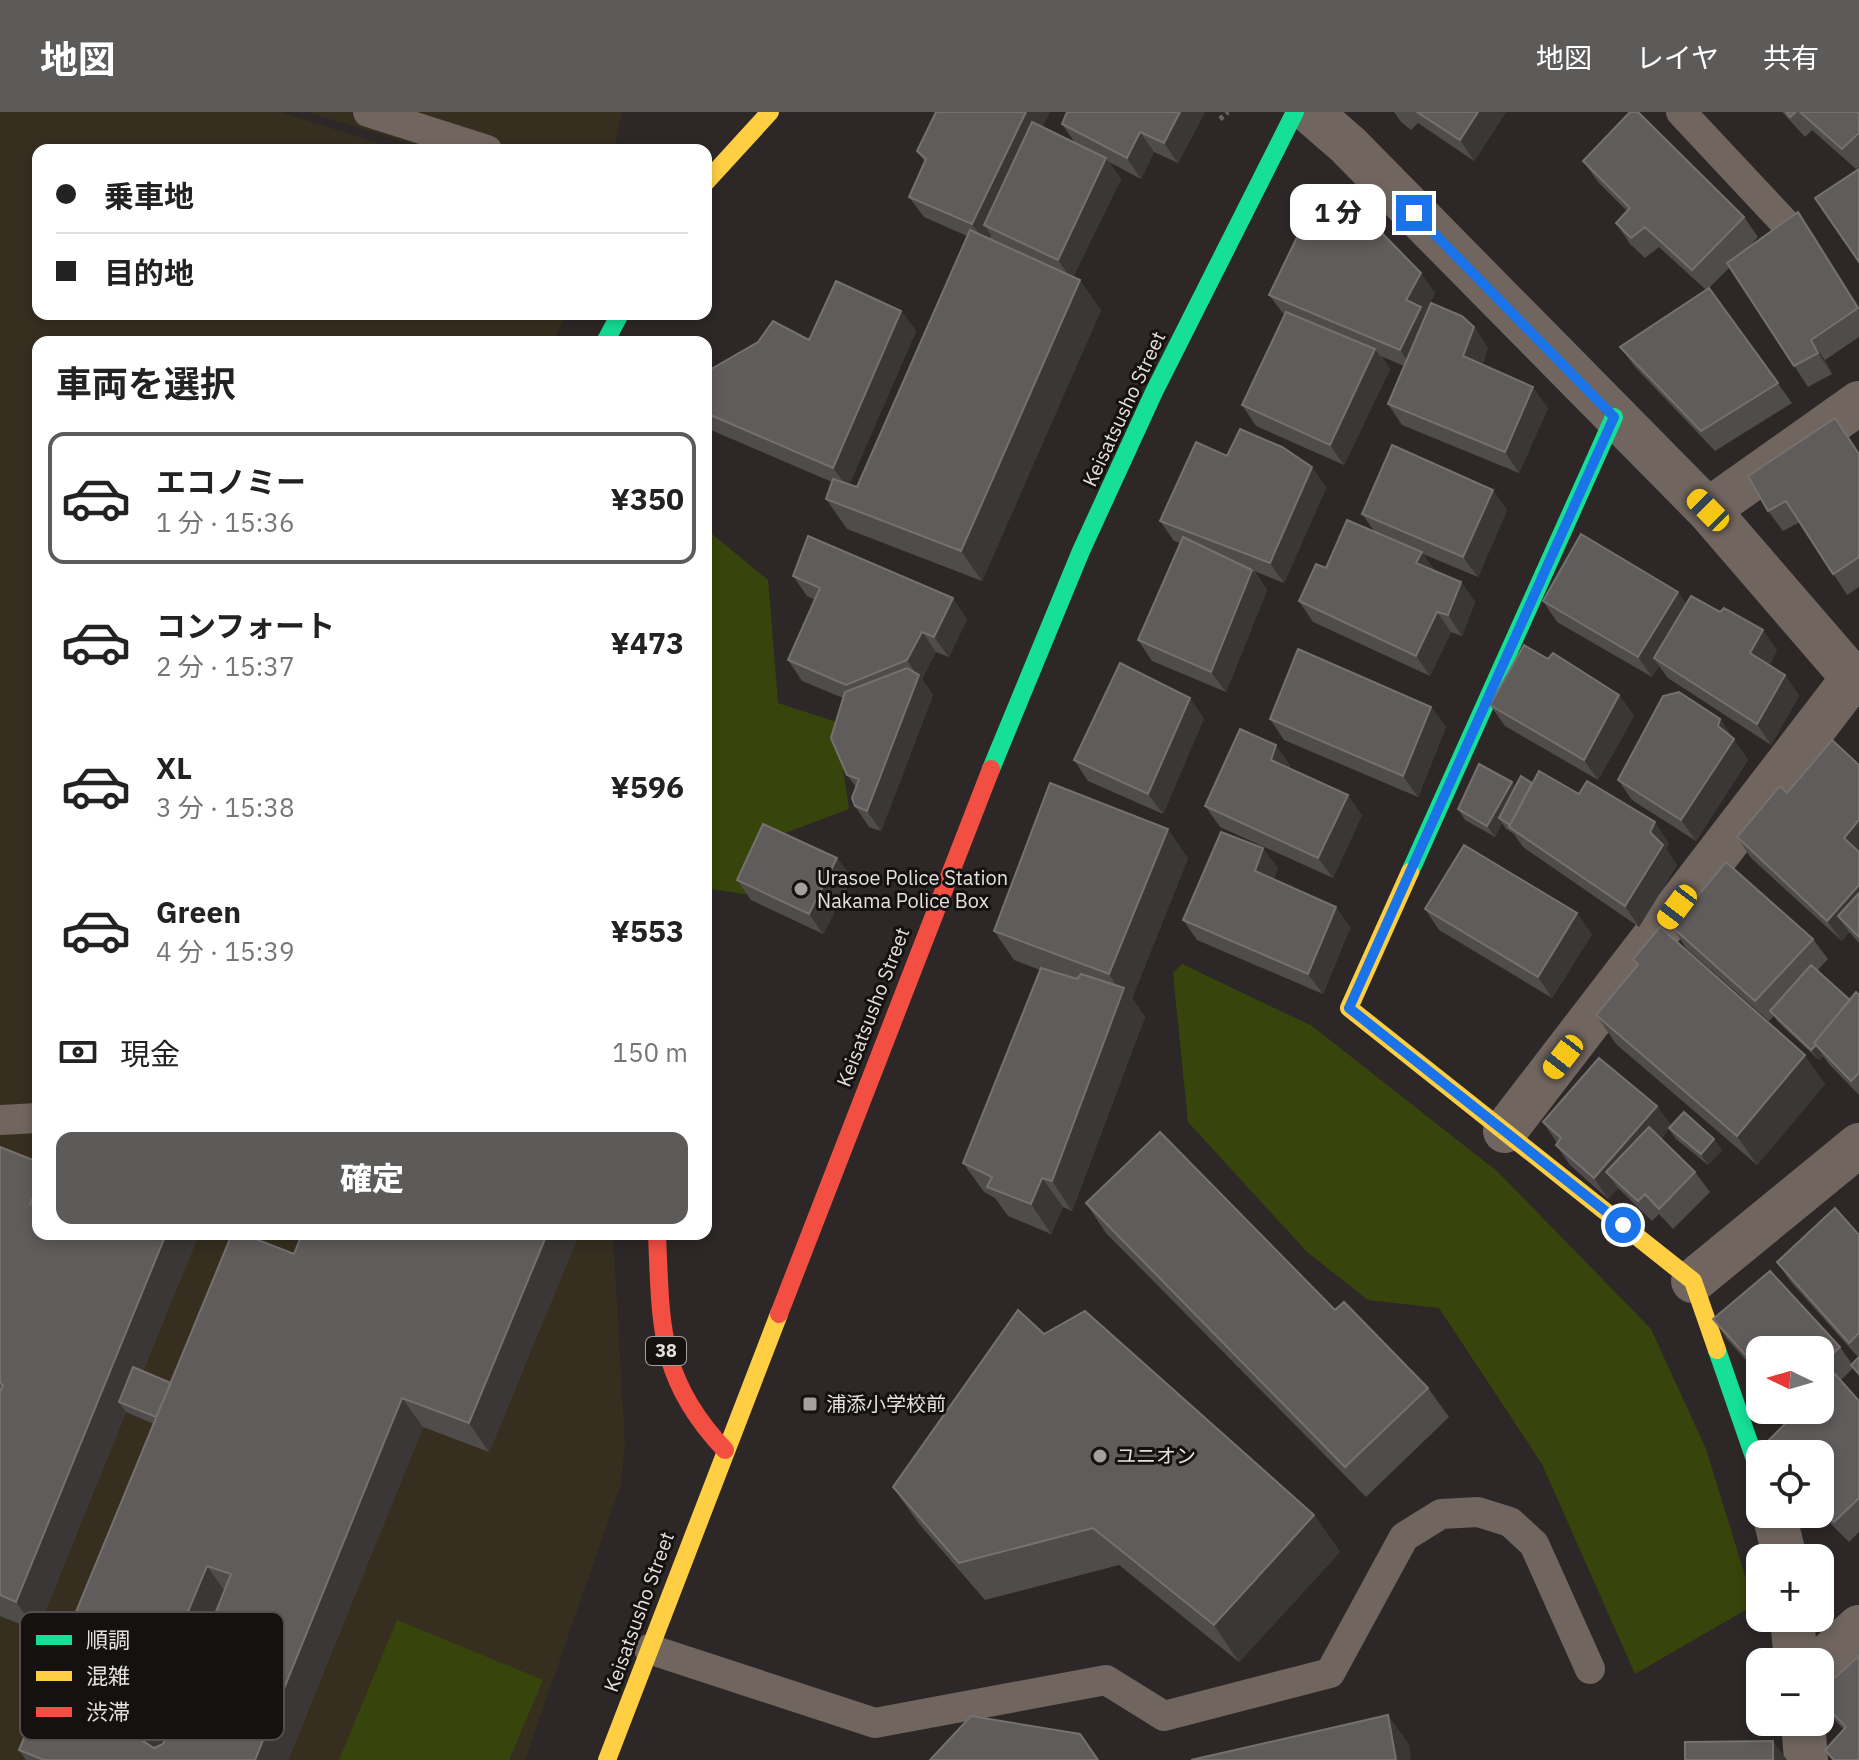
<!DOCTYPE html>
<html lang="ja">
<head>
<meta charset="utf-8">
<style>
	:root { --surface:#fff; --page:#f2f2f2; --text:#222; --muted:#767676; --line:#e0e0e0; --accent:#5d5b5a }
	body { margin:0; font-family:"IBM Plex Sans","Noto Sans JP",sans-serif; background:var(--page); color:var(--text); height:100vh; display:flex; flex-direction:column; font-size:30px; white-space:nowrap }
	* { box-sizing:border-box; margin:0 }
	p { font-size:26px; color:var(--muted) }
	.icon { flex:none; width:44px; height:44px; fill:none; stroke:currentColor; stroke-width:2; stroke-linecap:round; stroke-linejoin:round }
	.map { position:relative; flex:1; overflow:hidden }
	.drawer { position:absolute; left:32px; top:224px; width:680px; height:904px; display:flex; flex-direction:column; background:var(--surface); border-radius:16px; box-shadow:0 4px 12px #0003 }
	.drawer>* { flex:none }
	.top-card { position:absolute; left:32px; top:32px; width:680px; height:176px; border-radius:16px; box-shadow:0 4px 12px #0003; display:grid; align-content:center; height:176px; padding:0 24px; background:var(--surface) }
	.needle { width:52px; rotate:275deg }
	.controls { position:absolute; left:1746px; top:1224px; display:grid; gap:16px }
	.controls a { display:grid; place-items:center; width:88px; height:88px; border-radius:16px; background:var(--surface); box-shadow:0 4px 12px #0003; font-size:40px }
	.end { position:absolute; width:36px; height:36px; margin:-18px; border:10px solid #1a73e8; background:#fff; box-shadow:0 0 0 4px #fff }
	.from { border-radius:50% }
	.bubble { position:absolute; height:56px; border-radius:16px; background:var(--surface); box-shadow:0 4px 12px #0003; font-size:26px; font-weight:800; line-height:56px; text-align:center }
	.car { position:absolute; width:24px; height:48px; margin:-24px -12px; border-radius:10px; box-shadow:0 0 6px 2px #0007; background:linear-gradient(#f5c518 24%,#345 0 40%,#f5c518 0 76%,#345 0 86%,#f5c518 0) }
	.top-card b { display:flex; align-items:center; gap:28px; height:76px; font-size:30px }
	.top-card b+b { border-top:2px solid var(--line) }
	.top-card i { width:20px; height:20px; background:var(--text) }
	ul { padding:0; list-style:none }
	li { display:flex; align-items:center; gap:24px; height:132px; margin:0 16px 12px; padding:0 8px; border:4px solid transparent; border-radius:16px }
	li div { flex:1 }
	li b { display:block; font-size:30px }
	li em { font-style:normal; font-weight:800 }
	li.selected { border-color:var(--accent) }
	li>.icon { width:72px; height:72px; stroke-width:1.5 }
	h2 { padding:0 24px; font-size:36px; line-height:96px }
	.pay { display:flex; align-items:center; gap:20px; height:88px; padding:0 24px; font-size:30px }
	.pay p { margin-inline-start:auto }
	.button { display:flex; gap:16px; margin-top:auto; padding:16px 24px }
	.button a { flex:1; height:92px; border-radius:16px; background:var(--accent); color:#fff; font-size:32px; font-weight:800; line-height:92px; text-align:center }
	header { display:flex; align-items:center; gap:48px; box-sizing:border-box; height:112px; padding:0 40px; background:var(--accent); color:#fff }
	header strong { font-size:38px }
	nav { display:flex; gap:44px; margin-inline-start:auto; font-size:28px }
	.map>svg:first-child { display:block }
</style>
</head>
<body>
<header>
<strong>地図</strong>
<nav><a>地図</a><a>レイヤ</a><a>共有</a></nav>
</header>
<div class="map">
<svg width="1859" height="1648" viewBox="0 0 1859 1648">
	<rect width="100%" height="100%" fill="#2d2827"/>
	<path fill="#362f20" d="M0,0H280L400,38H38V202H568L552,230H38V1122H613L625,1332L621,1372L525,1648H0Z
		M307,0H622L614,38H432Z"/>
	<path fill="#37450c" d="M706,417L768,468L778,591L836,610L849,697L774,725L749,783L706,776Z
		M1182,852L1312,914L1498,1060L1651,1217L1706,1337L1754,1493L1635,1562L1542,1352L1439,1196L1368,1188L1307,1140L1188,1010L1173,861Z
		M397,1508L543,1568L509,1648H339Z"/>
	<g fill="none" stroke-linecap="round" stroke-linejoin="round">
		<path stroke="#6c6461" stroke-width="5" stroke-dasharray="4 4" stroke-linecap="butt" d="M1220,7L1228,0"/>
		<path stroke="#70655f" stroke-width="30" d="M368,0L487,38
			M1681,0L1784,110
			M0,1008L38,1006
			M649,1537L875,1611L1106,1568L1164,1604L1330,1561L1404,1425L1441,1402L1478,1400L1510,1410L1534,1432L1590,1557"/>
		<path stroke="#70655f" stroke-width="44" d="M1310,0L1348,33L1708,398L1859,573
			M1708,398L1859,291
			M1505,1019L1853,566
			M1693,1169L1859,1033
			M1774,1402L1785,1446
			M1792,1506L1796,1550
			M1820,1551L1859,1515
			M1803,1610L1806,1648"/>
		<path stroke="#16e098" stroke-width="18" d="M605,230L620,202
			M991,657L1081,439L1154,280L1295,0
			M1410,760L1614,305
			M1717,1238L1760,1362"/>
		<path stroke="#ffcf43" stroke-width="18" d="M706,70L770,0
			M1410,760L1349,896L1693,1169L1717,1238
			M607,1648L779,1202"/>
		<path stroke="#f24e42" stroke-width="18" d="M657,1122C661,1214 658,1268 725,1338
			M779,1202L991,657"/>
	</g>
	<path fill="#504c4b" d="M1067,0H1205L1178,51L1154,40L1141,67L1109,50L1121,67L1073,165L1101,198L982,469L847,417L826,387L832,370L706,316V260L758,230L809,228L901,199L916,219L849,373L857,375L967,124L924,105L909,85L925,50L917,39L1042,15L1075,31L1062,12Z
		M1394,0H1506L1474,49L1418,11L1411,18L1401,10Z
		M1782,0H1859V55L1856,57L1812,18L1805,25Z
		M1583,49L1744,105L1758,125L1746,138L1798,100L1812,120L1859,195V225L1825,248L1832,262L1808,275L1730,155L1709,176L1792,291L1715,339L1635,255L1620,235L1706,178L1659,135L1645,146L1630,132L1616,111L1627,99L1598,70Z
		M1435,181L1425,201L1426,202L1474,215L1488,236L1482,253L1548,296L1519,361L1402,313L1388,292L1404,254L1381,244L1390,257L1344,353L1256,314L1242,293L1285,204L1269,183Z
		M1859,341V475L1847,483L1800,410L1783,419L1768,399Z
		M1227,344L1312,355L1326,376L1284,471L1254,459L1267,478L1226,580L1152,549L1138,528L1181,431L1174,429L1160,409Z
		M1493,378L1507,398L1478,465L1423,442L1435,459L1461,470L1475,490L1462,524L1451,520L1430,564L1313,510L1299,489L1375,420L1362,402Z
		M793,464L967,507L949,545L936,540L922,567L933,583L881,719L869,715L855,694L856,675L847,663L843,586L802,569L788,548L815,488L807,484Z
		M1678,480L1686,492L1777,538L1769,553L1785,563L1799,584L1771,633L1668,566L1659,554L1652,565L1557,510L1543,489Z
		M1548,547L1619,583L1634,604L1598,668L1505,614L1490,593Z
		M1431,595L1446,615L1418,685L1284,628L1270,607Z
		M1204,606L1163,702L1088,669L1074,648Z
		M1720,607L1748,648L1696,729L1632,688L1618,668Z
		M1290,653L1289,656L1362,703L1333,766L1220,715L1205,694Z
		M1859,653V831L1849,820L1842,829L1751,746L1737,725Z
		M1532,671L1669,731L1666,737L1677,753L1639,815L1523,735L1514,722L1506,717L1502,711L1495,725L1465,708L1458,697L1516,675Z
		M837,746L852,766L823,822L751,788L737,768Z
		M1188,746L1132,886L1145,905L1072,1099L1063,1095L1051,1122L1008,1104L995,1086L984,1080L963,1051L1040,858L1014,848L994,819Z
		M1278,756L1273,768L1336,795L1350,816L1323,882L1197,828L1183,808Z
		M1425,797L1592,822L1552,886L1439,818Z
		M1672,815L1813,827L1828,847L1817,859L1850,888L1859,883V983L1828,951L1823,944L1819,948L1778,910L1774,904L1769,909L1686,836Z
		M1633,847L1825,972L1757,1053L1616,932L1596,903L1637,854Z
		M1657,994L1671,1014L1722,1038L1708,1053L1676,1027L1669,1017L1661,1027L1695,1060L1710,1080L1673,1117L1659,1102L1652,1109L1618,1076L1608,1087L1570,1053L1556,1033L1557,1031L1543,1010Z
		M0,1035L38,1122H199L143,1259L171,1271L294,1142L579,1122L489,1340L423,1315L288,1648H26L19,1638L154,1312L126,1300L37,1519L0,1504Z
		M1086,1091L1428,1276L1449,1305L1366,1385L1106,1121Z
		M1859,1123V1264L1853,1256L1841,1268L1859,1289V1420L1849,1430L1820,1401V1342H1767L1762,1335L1795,1302L1791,1298H1820V1238H1760V1264L1727,1227L1713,1207L1840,1235L1852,1252L1858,1245L1791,1170L1777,1150Z
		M1044,1222L1314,1403L1340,1440L1239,1550L1119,1453L985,1488L919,1412L893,1375Z
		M1859,1544V1648H1832L1825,1638L1844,1618L1830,1603L1820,1589V1579Z"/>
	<path fill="#3b3736" d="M1026,0H1050L994,117L984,113L991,123L987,132L972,112Z
		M1180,0H1205L1178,51L1164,31Z
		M1478,0H1506L1474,49L1460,28Z
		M1140,20L1154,40L1141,67L1127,46Z
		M1106,46L1121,67L1072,168L1058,148Z
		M1798,100L1812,120L1859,195V197Z
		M1421,161L1435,181L1425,201L1435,216L1414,258L1400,238L1406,188Z
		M1080,168L1101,198L982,469L961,439Z
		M901,199L916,219L848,376L833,356Z
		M1474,215L1488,236L1477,265L1463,244Z
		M1811,228L1825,248L1832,262L1818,241Z
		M1375,237L1390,257L1344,353L1330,333Z
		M1533,275L1548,296L1519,361L1505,340Z
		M1312,355L1326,376L1284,471L1270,451Z
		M1493,378L1507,398L1478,465L1463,445Z
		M1422,440L1436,461L1416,451Z
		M1252,458L1267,478L1226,580L1211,560Z
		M1461,470L1475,490L1462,524L1448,503Z
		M1678,480L1692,501L1654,546L1659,554L1652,565L1638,545Z
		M953,486L967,507L949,545L934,525Z
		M1437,500L1451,520L1430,564L1416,544Z
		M1763,518L1777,538L1764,561L1750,541Z
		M922,520L936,540L922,567L933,583L881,719L867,699L918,565L907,548Z
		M1785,563L1799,584L1771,633L1757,612Z
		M1619,583L1634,604L1598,668L1584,648Z
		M1190,586L1204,606L1163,702L1148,682Z
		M1431,595L1446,615L1418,685L1403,664Z
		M1720,607L1748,648L1696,729L1681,708L1718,614Z
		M1276,633L1290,653L1285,668L1271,648Z
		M1512,670L1520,680L1499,706L1502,711L1495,725L1487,714Z
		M1348,683L1362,703L1333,766L1318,746Z
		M1859,708V746L1844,726Z
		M1655,710L1669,731L1666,737L1677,753L1639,815L1625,794L1650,720Z
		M1168,717L1188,746L1132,886L1145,905L1072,1099L1052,1069L1122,882L1109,862Z
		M1263,736L1278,756L1269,780L1255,759Z
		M837,746L852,766L823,822L809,802Z
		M1859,773V809L1838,804L1849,820L1842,829L1827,809Z
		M1336,795L1350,816L1323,882L1308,862Z
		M1577,801L1592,822L1552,886L1538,865Z
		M1816,933L1823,944L1819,948L1811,938Z
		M1805,943L1825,972L1757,1053L1737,1024Z
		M1657,994L1672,1014L1620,1073L1606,1060L1618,1076L1608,1087L1594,1066Z
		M1714,1027L1722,1038L1708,1053L1701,1042Z
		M1042,1066L1063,1095L1051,1122L1031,1092Z
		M38,1074V1103L30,1092Z
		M166,1122H199L129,1294L119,1290L126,1300L37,1519L16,1490Z
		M547,1122H579L489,1340L469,1311Z
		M402,1286L423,1315L288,1648H255Z
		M1314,1403L1340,1440L1239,1550L1214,1513Z
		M207,1454L228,1484L159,1648L140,1627L138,1619Z
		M1388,1603L1409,1632L1411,1648H1396Z
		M1773,1629L1787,1648H1773Z"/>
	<path fill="#605c5b" stroke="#75716f" stroke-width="2" fill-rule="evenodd" d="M936,0H1026L972,112L909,85L926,47L917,39Z
		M1067,0H1180L1164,31L1140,20L1127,46L1062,12Z
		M1417,0H1478L1460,28Z
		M1630,0H1638L1744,105L1692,158L1645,115L1631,126L1616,111L1630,96L1583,49Z
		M1786,0H1796L1790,5Z
		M1800,0H1859V21L1842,37Z
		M1032,10L1106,46L1058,148L984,113Z
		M1859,57V150L1815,86Z
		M1315,88L1379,118L1421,161L1406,188L1421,195L1400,238L1269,183Z
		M1798,100L1858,196L1811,228L1818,241L1794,254L1727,151Z
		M970,118L1080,168L961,439L826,387L833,367L857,375Z
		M836,169L901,199L833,356L706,301V260L758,230L773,209L809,228Z
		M1709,176L1778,271L1701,319L1620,235Z
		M1431,191L1462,204L1474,215L1463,244L1533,275L1505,340L1388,292Z
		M1286,200L1375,237L1330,333L1242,293Z
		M1835,306L1859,342V445L1833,462L1786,389L1768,399L1748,364Z
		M1240,317L1282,335L1312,355L1270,451L1160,409L1196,330L1227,344Z
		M1392,333L1493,378L1463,445L1362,402Z
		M1347,408L1422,440L1416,451L1461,470L1448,503L1437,500L1416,544L1299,489L1316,452L1326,456Z
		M1581,422L1678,480L1638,545L1543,489Z
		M808,424L953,486L934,525L922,520L907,548L846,573L788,548L820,476L793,464Z
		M1183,425L1252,458L1211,560L1138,528Z
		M1691,484L1720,500L1724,496L1763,518L1750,541L1785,563L1757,612L1654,546Z
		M1524,533L1548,547L1553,541L1619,583L1584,648L1490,593Z
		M1298,537L1431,595L1403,664L1270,607Z
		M1120,551L1190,586L1148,682L1074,648Z
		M907,556L919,563L867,699L855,694L852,686L859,667L847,663L831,626L845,580Z
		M1679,580L1720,607L1718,614L1734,627L1681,708L1618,668L1663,584Z
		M1240,617L1276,633L1271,648L1348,683L1318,746L1205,694Z
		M1832,628L1859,653V708L1844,726L1859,740V773L1827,809L1737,725L1780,674L1787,681Z
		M1479,652L1512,670L1487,714L1458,697Z
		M1539,659L1579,682L1587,669L1655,710L1650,720L1663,733L1625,794L1509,715Z
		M1521,664L1532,671L1510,713L1499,706Z
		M1050,671L1168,717L1109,862L994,819Z
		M763,712L837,746L809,802L737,768Z
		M1221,720L1263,736L1255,759L1336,795L1308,862L1183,808Z
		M1464,733L1577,801L1538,865L1425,797Z
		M1726,750L1813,827L1755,889L1672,815Z
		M1859,781V825L1838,804Z
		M1660,815L1805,943L1737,1024L1596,903L1638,853L1633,847Z
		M1811,853L1850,888L1814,931L1816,933L1811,938L1770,899Z
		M1041,856L1077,867L1081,862L1124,876L1052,1069L1042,1066L1031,1092L987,1075L992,1065L963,1051Z
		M1856,880L1859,883V961L1851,969L1814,931Z
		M1599,946L1657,994L1594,1066L1556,1033L1561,1026L1543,1010Z
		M1684,1000L1714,1027L1701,1042L1669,1016Z
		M1649,1015L1695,1060L1659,1097L1645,1082L1638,1089L1606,1060Z
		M1160,1020L1335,1198L1344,1190L1428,1276L1345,1355L1086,1091Z
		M0,1035L38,1050V1074L30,1092L38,1095V1122H166L16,1490L0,1483V1280L3,1273L0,1271Z
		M1835,1096L1859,1123V1221L1849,1231L1777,1150Z
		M232,1122H243L294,1142L302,1122H547L469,1311L402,1286L255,1648H44L19,1638ZM207,1454L231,1462L163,1632L154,1636L140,1627L138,1619Z
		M1770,1159L1840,1235L1820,1254V1238H1760V1259L1713,1207Z
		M1018,1198L1044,1222L1085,1199L1314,1403L1214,1513L1093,1416L959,1451L893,1375Z
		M1859,1245V1262L1851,1253Z
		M133,1255L171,1271L156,1305L119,1290Z
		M1835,1262L1859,1289V1386L1834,1410L1820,1395V1342H1769L1762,1335L1799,1298H1820V1277Z
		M1859,1544V1648H1834L1825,1638L1846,1615L1820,1588V1579Z
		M1388,1603L1396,1648H1191Z
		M971,1604L1080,1622L1098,1648H930Z
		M1773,1629V1648H1685V1630Z"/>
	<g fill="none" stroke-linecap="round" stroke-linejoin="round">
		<path stroke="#1a73e8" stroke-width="10" d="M1414,101L1614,305L1349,896L1623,1113"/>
	</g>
	<g fill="#a5a09e" stroke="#151110" stroke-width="3">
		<circle cx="801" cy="777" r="8"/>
		<rect x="802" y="1284" width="16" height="16" rx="4"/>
		<circle cx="1100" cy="1344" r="8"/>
	</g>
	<g text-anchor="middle" stroke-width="6" stroke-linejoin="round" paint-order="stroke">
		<rect fill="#151110" stroke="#a7a2a0" stroke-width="2" x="646" y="1225" width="40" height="28" rx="6"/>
		<g font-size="18" font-weight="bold" fill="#e5e0de">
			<text x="666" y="1245">38</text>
		</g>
		<g font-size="20" fill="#e5e0de" stroke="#151110">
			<text transform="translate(1124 297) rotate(-65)" y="7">Keisatsusho Street</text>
			<text transform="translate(873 895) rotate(-69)" y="7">Keisatsusho Street</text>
			<text transform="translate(639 1500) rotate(-70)" y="7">Keisatsusho Street</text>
		</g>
		<g font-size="20" fill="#e5e0de" stroke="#151110" text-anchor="start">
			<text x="817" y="773">Urasoe Police Station<tspan x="817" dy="23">Nakama Police Box</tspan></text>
			<text x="826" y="1299">浦添小学校前</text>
			<text x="1116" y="1351">ユニオン</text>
		</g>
	</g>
	<rect x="20" y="1500" width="264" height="128" rx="12" fill="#151110" stroke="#534f4e" stroke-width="2"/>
	<rect x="36" y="1523" width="36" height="10" fill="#16e098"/>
	<rect x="36" y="1559" width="36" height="10" fill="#ffcf43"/>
	<rect x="36" y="1595" width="36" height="10" fill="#f24e42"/>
	<g font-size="22" fill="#e5e0de">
		<text x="86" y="1536">順調</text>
		<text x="86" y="1572">混雑</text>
		<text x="86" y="1608">渋滞</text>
	</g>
</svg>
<div class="controls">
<a><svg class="needle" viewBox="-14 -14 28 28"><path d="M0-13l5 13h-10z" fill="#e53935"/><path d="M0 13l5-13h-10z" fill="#767676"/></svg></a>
<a><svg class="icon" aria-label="locate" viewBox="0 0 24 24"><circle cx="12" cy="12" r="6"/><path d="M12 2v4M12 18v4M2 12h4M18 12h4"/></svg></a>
<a>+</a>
<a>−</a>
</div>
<i class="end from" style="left:1623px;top:1113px"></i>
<i class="end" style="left:1414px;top:101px"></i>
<div class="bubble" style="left:1290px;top:72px;width:96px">1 分</div>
<i class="car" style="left:1708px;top:398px;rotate:315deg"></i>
<i class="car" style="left:1677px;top:795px;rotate:217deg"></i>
<i class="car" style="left:1563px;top:945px;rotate:218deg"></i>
<div class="top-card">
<b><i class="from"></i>乗車地</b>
<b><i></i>目的地</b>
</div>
<section class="drawer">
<h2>車両を選択</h2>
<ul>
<li class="selected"><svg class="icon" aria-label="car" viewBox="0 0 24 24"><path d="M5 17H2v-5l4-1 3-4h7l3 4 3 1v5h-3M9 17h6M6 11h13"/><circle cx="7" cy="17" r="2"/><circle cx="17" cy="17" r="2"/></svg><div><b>エコノミー</b><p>1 分 · 15:36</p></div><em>¥350</em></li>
<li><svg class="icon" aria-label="car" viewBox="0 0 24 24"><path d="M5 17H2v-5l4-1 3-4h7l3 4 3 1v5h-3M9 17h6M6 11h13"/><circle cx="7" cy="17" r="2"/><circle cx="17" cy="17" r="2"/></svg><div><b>コンフォート</b><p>2 分 · 15:37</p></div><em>¥473</em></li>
<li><svg class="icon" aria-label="car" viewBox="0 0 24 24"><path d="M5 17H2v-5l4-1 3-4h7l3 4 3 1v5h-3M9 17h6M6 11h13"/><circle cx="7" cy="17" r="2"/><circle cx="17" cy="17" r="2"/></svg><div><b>XL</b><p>3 分 · 15:38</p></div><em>¥596</em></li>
<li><svg class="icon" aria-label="car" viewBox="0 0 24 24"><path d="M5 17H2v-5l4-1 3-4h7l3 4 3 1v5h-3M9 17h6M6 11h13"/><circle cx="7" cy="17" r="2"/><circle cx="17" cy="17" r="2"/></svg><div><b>Green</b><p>4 分 · 15:39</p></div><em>¥553</em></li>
</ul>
<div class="pay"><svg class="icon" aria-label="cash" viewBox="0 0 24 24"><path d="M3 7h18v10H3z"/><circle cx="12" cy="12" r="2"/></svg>現金<p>150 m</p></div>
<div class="button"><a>確定</a></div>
</section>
</div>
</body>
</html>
